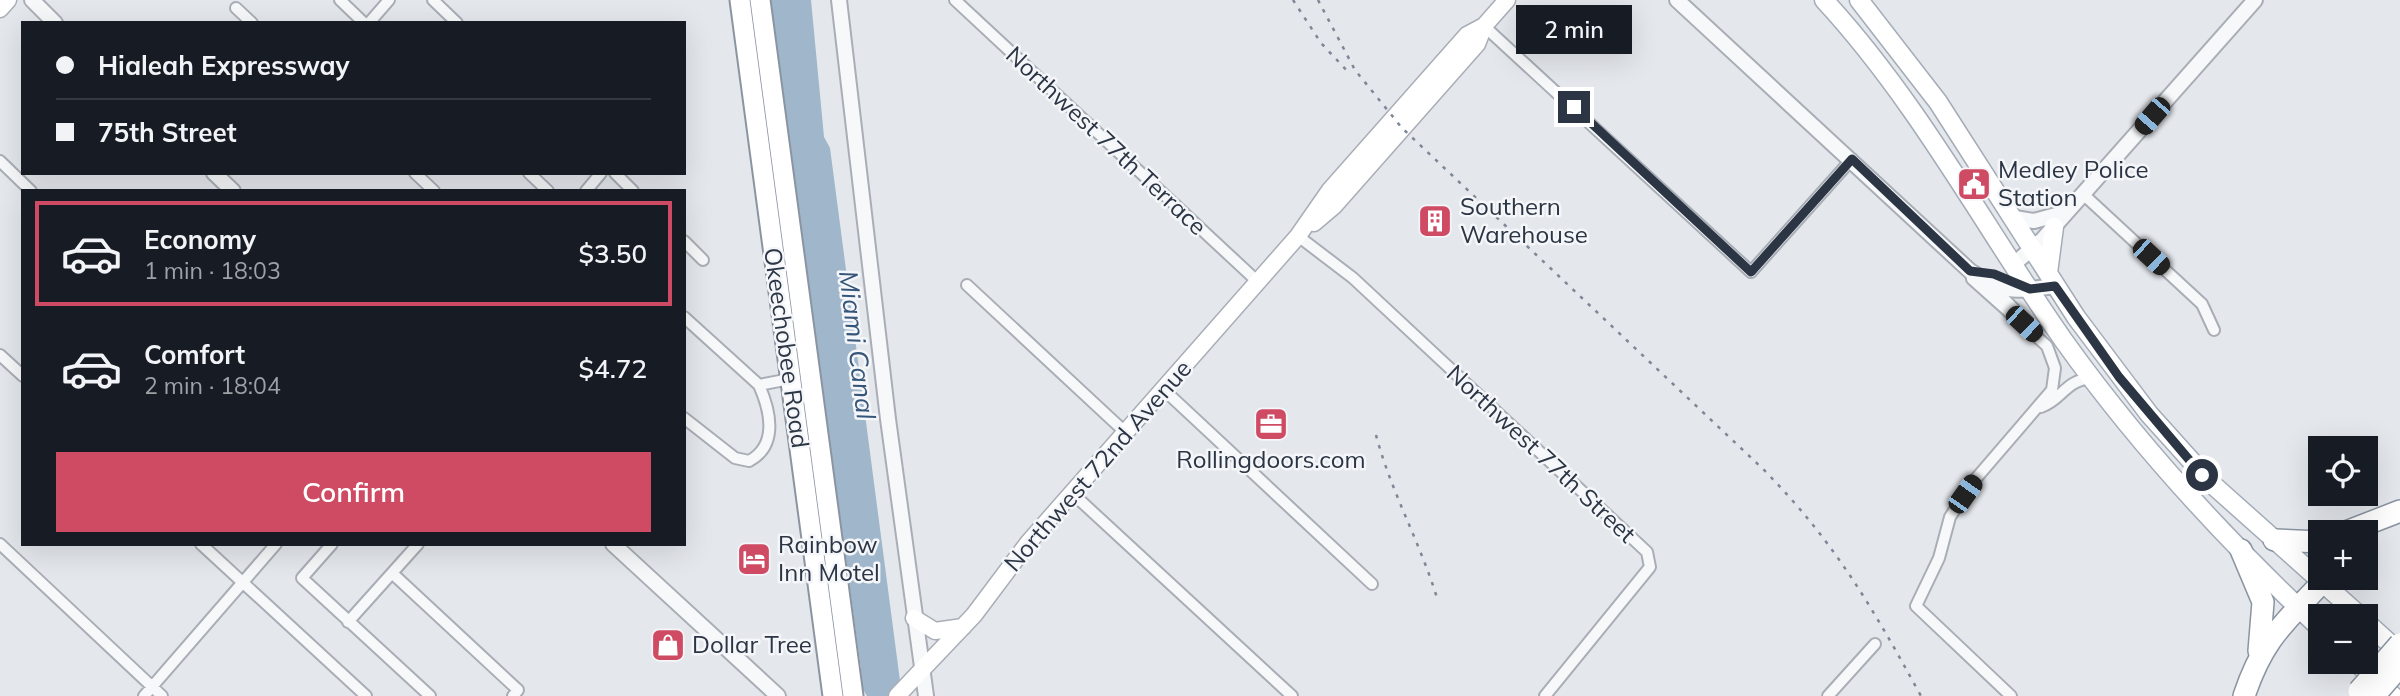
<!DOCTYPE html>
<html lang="en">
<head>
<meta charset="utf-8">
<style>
	:root { --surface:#171b24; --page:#20242c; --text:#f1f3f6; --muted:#9ea1a6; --line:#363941; --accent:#cf4a63 }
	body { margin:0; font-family:Mulish,sans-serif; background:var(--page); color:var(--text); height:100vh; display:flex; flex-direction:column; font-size:26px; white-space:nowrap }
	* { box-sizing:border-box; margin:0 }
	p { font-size:23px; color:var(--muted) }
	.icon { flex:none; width:38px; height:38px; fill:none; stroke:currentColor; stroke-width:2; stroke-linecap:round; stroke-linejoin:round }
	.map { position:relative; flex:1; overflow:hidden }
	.panel { position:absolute; left:21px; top:189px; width:665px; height:357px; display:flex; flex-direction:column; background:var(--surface); border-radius:0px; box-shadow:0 7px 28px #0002 }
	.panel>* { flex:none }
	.top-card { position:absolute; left:21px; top:21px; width:665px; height:154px; border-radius:0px; box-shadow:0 7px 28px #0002; display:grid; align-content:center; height:154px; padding:0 35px; background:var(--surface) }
	.fabs { position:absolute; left:2308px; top:436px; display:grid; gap:14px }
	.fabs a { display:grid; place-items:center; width:70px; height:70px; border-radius:0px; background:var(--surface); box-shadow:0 7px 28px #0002; font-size:35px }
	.end { position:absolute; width:32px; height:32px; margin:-16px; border:9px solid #2b3544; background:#fff; box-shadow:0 0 0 4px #fff }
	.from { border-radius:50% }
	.bubble { position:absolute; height:49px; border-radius:0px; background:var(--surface); box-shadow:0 7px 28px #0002; font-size:23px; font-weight:600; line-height:49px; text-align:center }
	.car { position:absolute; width:21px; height:42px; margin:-21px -10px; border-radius:9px; box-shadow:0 0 5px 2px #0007; background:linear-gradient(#222 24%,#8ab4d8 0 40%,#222 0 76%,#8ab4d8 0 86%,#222 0) }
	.top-card b { display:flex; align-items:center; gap:24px; height:66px; font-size:26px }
	.top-card b+b { border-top:2px solid var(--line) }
	.top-card i { width:18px; height:18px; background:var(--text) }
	ul { padding:12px 0 0; list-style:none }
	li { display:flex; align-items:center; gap:21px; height:105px; margin:0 14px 10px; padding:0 21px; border:4px solid transparent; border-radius:0px }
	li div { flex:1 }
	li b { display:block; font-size:26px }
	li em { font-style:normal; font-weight:600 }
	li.active { border-color:var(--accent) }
	li>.icon { width:63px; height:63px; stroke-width:1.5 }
	.cta { display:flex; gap:14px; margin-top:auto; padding:14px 35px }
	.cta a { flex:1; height:80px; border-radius:0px; background:var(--accent); color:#fff; font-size:28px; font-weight:600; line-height:80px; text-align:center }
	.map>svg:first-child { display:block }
</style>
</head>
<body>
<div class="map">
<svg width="2400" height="696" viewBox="0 0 2400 696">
	<rect width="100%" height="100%" fill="#e4e7ec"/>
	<path fill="#9fb6cb" d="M768,0H811L824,137L830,148L902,696H867L860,685L861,669Z"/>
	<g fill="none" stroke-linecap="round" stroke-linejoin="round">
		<g stroke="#a9aeb6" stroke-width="14">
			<path id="minor" d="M340,0L364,23
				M433,0L457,23
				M955,0L1258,282
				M236,8L252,23
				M369,23L389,0
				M1484,26L1751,272L1852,159
				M0,161L31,191
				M415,173L434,191
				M529,173L548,191
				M615,173L633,191
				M586,191L601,173
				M2083,194L2202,304L2214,330
				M1298,236L1353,278L1647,552L1650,567L1545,696
				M684,241L703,260
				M1971,272L1972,279L2047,346L2055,368L2052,390L1973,482L1950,517L1939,558L1916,606L2011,696
				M1990,284L2015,310
				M967,285L1125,432
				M684,317L759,385
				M0,355L23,376
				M759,385L790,379
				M1163,389L1372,584
				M2041,407C2063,399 2064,381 2091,378
				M684,418L735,458L749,461C779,445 770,410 759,385
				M1072,493L1292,696
				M0,544L162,696
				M201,544L366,696
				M332,544L302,578L430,696
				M392,573L518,690L513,696
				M348,622L418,544
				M144,696L276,544
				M1828,696L1875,644"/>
		</g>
		<g stroke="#a9aeb6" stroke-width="18">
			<path id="tertiary" d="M32,0L55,23
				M839,0L888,419L926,696
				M1677,0L1970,271C2008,295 2013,291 2055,286
				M214,173L233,191
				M2015,218L2034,221L2067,212
				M2014,264L2043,239L2255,0
				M613,544L778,696"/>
		</g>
		<g stroke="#a9aeb6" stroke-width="19">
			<path id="secondary" d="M0,9L8,0
				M1314,223L1334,206L1477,44L1484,26L1507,0
				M914,618L935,631L963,627
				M897,696L974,615L1028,543L1298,236L1330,190L1467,35L1484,26"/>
		</g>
		<g stroke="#a3acb7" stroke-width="21">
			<path id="primary" d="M1824,0C1919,103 1984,227 2064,341C2139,446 2227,541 2320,628
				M1859,0L1938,102L2076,317L2149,414L2212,484L2360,616
				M2048,273L2054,227
				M2366,622L2400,653
				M2356,662L2393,696"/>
		</g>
		<g stroke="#8b95a2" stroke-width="23">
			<path id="trunk" d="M740,0L833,696
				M760,0L853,696"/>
		</g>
		<g stroke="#8b95a2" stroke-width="24">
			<path id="motorway" d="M2346,532L2400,511
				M2274,540L2320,542
				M2241,550L2263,602L2259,651
				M2244,696C2264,636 2286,622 2326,578"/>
		</g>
		<use href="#minor" stroke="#f7f8fa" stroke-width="10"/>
		<use href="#tertiary" stroke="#f7f8fa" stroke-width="14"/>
		<use href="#secondary" stroke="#fff" stroke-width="16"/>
		<use href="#primary" stroke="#fff" stroke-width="18"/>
		<use href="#trunk" stroke="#fff" stroke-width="19"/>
		<use href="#motorway" stroke="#fff" stroke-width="21"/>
		<path stroke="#7d8795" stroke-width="2.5" stroke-dasharray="3.5 7" stroke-linecap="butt" d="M1293,0L1321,43L1350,74
			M1318,0L1355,70L1402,128L1763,469C1835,542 1872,607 1921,696
			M1376,435C1391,492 1420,542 1437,598"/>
		<g stroke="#8b95a2" stroke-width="24" stroke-linecap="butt">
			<path id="motorway-bridge" d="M2359,691L2400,644
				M2374,696L2400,666"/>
		</g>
		<use href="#motorway-bridge" stroke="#fff" stroke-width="21"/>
	</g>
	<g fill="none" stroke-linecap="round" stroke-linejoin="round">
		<path stroke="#2b3544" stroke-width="9" d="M1574,107L1751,272L1852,159L1970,271L1994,274L2030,289L2055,286L2119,377L2202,475"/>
	</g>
	<defs>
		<g id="civic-square" transform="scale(1.75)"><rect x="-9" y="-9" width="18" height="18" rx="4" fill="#cf4a63" stroke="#f4f6f9"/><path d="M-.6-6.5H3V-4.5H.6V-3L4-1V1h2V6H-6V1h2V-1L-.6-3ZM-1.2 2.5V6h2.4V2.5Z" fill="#fff"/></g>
		<g id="building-square" transform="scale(1.75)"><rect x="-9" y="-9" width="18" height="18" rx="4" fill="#cf4a63" stroke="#f4f6f9"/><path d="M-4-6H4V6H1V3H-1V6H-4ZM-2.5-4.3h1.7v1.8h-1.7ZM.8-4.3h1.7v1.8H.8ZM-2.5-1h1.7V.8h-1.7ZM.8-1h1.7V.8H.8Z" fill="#fff"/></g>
		<g id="office-square" transform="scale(1.75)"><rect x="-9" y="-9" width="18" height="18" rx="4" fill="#cf4a63" stroke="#f4f6f9"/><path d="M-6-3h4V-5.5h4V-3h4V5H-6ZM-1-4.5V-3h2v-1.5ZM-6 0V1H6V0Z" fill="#fff"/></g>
		<g id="hotel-square" transform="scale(1.75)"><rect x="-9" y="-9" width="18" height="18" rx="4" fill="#cf4a63" stroke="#f4f6f9"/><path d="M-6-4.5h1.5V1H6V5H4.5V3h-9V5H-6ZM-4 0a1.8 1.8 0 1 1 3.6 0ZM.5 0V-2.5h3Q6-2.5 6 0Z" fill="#fff"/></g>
		<g id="shop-square" transform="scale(1.75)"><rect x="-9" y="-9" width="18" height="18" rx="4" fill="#cf4a63" stroke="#f4f6f9"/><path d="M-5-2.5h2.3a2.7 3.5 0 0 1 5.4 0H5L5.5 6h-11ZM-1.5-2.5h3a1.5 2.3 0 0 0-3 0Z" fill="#fff"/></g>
	</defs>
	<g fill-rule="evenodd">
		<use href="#civic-square" x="1974" y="184"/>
		<use href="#building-square" x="1435" y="221"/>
		<use href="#office-square" x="1271" y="424"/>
		<use href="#hotel-square" x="754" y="559"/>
		<use href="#shop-square" x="668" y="645"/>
	</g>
	<g text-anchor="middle" stroke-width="5" stroke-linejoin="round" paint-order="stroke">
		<g font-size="24" fill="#2b3544" stroke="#f4f6f9">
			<text transform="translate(1106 141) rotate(43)" y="8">Northwest 77th Terrace</text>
			<text transform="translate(786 348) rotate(82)" y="8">Okeechobee Road</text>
			<text transform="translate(1541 454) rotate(43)" y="8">Northwest 77th Street</text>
			<text transform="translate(1098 466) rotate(-49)" y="8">Northwest 72nd Avenue</text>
		</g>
		<g font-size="24" fill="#2b3544" stroke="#f4f6f9" text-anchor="start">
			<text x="1998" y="178">Medley Police<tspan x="1998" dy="28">Station</tspan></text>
			<text x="1460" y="215">Southern<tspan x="1460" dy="28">Warehouse</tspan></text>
			<text x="1271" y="468" text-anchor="middle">Rollingdoors.com</text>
			<text x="778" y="553">Rainbow<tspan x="778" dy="28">Inn Motel</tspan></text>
			<text x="692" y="653">Dollar Tree</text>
		</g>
		<g font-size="26" font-style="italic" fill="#355579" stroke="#f4f6f9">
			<text transform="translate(857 345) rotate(83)" y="9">Miami Canal</text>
		</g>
	</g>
</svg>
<div class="fabs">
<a><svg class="icon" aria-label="locate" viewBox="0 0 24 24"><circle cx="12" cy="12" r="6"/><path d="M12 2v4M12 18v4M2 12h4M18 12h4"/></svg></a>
<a>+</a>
<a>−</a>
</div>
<i class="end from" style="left:2202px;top:475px"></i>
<i class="end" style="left:1574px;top:107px"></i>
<div class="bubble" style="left:1516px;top:5px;width:116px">2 min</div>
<i class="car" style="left:2152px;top:116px;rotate:221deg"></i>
<i class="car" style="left:2151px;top:257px;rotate:133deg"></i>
<i class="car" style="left:2024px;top:324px;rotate:133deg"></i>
<i class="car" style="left:1965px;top:494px;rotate:35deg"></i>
<div class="top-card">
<b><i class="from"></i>Hialeah Expressway</b>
<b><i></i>75th Street</b>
</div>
<section class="panel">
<ul>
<li class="active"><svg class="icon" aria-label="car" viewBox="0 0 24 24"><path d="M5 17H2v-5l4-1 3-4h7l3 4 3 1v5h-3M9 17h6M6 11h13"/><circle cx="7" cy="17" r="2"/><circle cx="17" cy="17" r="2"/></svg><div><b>Economy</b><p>1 min · 18:03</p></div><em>$3.50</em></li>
<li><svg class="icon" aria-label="car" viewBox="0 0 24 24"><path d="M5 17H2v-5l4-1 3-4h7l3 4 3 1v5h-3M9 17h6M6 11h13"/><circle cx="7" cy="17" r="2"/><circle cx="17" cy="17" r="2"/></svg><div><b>Comfort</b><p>2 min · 18:04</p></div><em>$4.72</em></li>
</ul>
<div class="cta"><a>Confirm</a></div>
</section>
</div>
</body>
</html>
